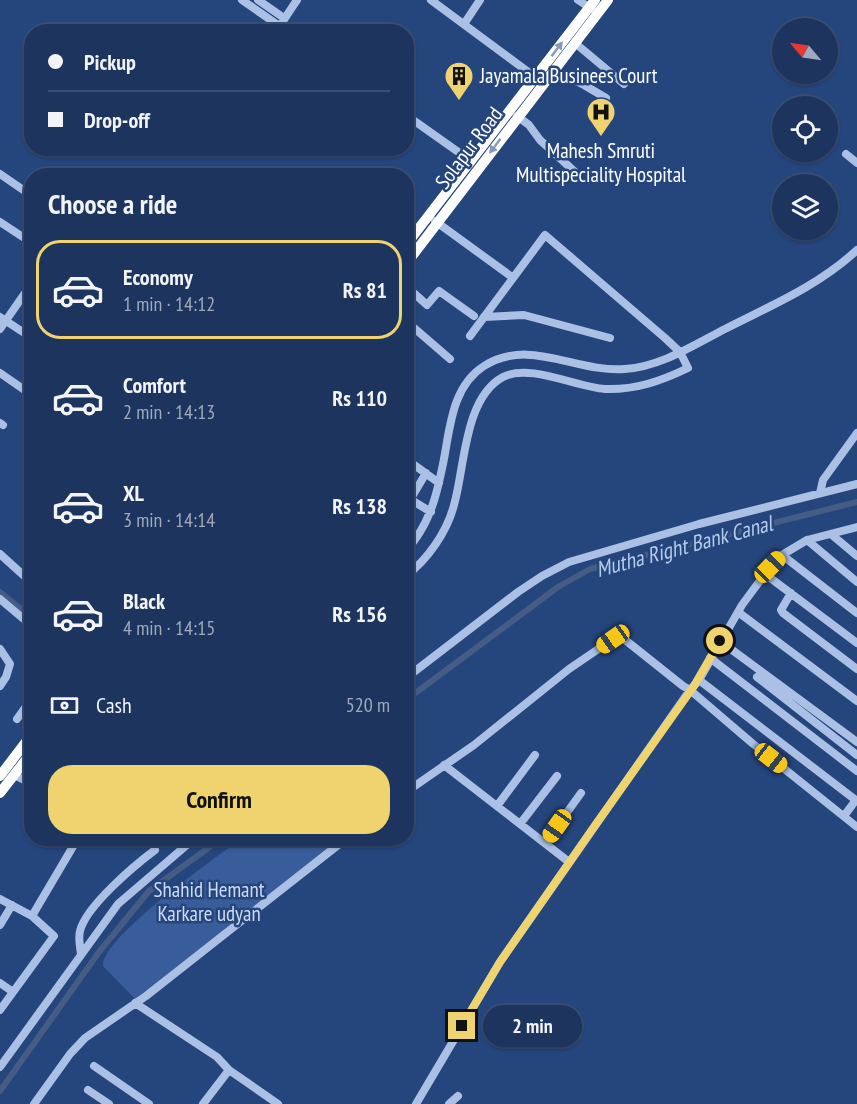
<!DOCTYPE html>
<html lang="en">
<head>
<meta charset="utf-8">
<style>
	:root { --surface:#1c345e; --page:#293f67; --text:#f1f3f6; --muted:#a0aabc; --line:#3a4f73; --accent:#eed36f }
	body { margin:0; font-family:"PT Sans Narrow",sans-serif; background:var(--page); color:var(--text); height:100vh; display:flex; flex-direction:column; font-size:22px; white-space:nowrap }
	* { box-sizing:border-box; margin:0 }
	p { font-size:20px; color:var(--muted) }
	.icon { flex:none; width:33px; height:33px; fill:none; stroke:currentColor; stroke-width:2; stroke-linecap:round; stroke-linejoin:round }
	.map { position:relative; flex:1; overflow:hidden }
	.panel { position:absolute; left:24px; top:168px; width:390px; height:678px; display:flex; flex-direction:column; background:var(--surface); border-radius:24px; box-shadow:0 2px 4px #0004,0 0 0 2px var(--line) }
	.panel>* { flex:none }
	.top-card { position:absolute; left:24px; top:24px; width:390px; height:132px; border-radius:24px; box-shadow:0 2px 4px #0004,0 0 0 2px var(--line); display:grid; align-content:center; height:132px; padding:0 24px; background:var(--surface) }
	.needle { width:39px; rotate:299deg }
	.fabs { position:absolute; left:772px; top:18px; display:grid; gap:12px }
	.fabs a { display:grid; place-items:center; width:66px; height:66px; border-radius:50%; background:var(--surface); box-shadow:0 2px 4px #0004,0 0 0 2px var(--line); font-size:30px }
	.end { position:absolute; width:27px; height:27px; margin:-14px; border:8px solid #eed36f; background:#111; box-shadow:0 0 0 3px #111 }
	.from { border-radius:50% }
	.bubble { position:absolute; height:42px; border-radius:21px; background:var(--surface); box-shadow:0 2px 4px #0004,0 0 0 2px var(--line); font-size:20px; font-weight:800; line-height:42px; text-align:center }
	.car { position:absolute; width:18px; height:36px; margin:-18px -9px; border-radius:8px; box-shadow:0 0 4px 2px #0007; background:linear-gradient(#f5c518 24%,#345 0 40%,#f5c518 0 76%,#345 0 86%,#f5c518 0) }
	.top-card b { display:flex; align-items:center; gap:21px; height:57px; font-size:22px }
	.top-card b+b { border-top:2px solid var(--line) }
	.top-card i { width:15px; height:15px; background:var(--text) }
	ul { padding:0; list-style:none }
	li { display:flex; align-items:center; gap:18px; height:99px; margin:0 12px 9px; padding:0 12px; border:3px solid transparent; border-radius:24px }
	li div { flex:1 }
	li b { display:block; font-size:22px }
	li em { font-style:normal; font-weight:800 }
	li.current { border-color:var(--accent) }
	li>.icon { width:54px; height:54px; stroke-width:1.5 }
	h2 { padding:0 24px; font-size:27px; line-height:72px }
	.pay { display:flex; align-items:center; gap:15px; height:66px; padding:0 24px; font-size:22px }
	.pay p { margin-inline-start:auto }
	.action { display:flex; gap:12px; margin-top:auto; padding:12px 24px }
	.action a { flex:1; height:69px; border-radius:24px; background:var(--accent); color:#111; font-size:24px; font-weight:800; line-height:69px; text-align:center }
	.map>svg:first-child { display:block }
</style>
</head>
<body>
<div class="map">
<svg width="857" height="1104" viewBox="0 0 857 1104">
	<rect width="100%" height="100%" fill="#25457d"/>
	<path fill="#395d9a" d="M241,839H341L135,999L103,966C102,937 215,858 241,839Z"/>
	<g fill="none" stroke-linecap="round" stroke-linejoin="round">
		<path stroke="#455c85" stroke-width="6" d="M406,562L407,561
			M0,592L32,618
			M406,700L558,587L590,569L857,502
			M0,1091L99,952L149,891L222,838"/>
		<path stroke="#aac0e5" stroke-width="8" d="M242,0L288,32
			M258,0L284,18
			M431,0L535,77
			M578,0L592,9
			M283,21L297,0
			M464,24L480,0
			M575,43L624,84
			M554,70L584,85L606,98
			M406,115L471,161
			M517,116L529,125L540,140L575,172
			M846,154L857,163
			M0,174L32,196
			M435,221L512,277
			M0,222L32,243
			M406,286L427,305L439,291L474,316
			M0,317L32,338
			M484,317L524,315L610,338
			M406,321L450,359
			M0,329L32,283
			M0,373L26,391
			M0,423L3,425
			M406,459L439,483
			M820,493L823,480L857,433
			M408,498L431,512
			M410,500L426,473
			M832,535L857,556
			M807,540L857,582
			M406,550C412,545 416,538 420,532C433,511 438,488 443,464C450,430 451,387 484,366C530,337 576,373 625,369C660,367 694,345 725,329C772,305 818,286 857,250
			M0,554L32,583
			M782,555L857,613
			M765,574L857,643
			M406,576C428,559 447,532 454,505C465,467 464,398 503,377C529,363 576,387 605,389C636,390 661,381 688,368L680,352L665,338L545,235L470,336
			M791,593L781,610L783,613L857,669
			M0,599L32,626
			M738,612L857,701
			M720,641L857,742
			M0,649L10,664L6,677L0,686
			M710,658L857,771
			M757,677L857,755
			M406,678L518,592L542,576L569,562L699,524L857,484
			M699,680L857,801
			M17,719L32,698
			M444,765L569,862
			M14,775L32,784
			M406,792L474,745L569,669L613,639L619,637L624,639L683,686L690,690L699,680L742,605L770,567L782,555L807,540L857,527
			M497,806L535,755
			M844,816L856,800
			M520,824L557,776
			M67,838L76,843
			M545,843L581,793
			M0,899L32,916L54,936L0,1010
			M32,916L78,838
			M0,925L12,905
			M81,954C80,946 78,938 80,931C86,906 135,865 155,850
			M0,983L13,992
			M135,1003L217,1057L229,1070L203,1104
			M94,1066L149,1104
			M0,1067L118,904L195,838
			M229,1070L278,1104
			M88,1090L109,1104
			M34,1104L70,1054L85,1038L146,996L347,838
			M416,1104L500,962L690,690L752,743L857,827
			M449,1104L458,1096"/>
		<path stroke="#fff" stroke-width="10" d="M406,245L595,0
			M406,264L608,0
			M0,776L32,734
			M0,793L32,752"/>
	</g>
	<defs><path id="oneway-solid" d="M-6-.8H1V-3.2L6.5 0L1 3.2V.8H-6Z" transform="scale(1.5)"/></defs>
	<g fill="#8799b8">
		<use href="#oneway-solid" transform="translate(557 49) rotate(-53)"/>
		<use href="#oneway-solid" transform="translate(495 146) rotate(127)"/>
	</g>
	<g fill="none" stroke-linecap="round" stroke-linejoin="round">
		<path stroke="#eed36f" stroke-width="8" d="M462,1026L500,962L596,824L694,686L720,641"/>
	</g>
	<defs>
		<g id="building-pin" transform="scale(1.5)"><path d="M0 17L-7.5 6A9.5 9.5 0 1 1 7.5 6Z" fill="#eed36f" stroke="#25457d"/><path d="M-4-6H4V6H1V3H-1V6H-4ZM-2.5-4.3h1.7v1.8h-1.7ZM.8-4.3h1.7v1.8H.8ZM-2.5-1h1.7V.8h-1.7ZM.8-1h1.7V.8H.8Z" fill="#111"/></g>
		<g id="hospital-pin" transform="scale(1.5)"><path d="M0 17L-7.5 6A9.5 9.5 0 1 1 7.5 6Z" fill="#eed36f" stroke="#25457d"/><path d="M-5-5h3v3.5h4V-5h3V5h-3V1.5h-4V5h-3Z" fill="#111"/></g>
	</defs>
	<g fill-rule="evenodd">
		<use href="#building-pin" x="459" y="76"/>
		<use href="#hospital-pin" x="601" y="112"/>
	</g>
	<g text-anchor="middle" stroke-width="5" stroke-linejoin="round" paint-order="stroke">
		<g font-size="21" fill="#fff" stroke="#25457d" text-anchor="start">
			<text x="480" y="83">Jayamala Businees Court</text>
			<text x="601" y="158" text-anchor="middle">Mahesh Smruti<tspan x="601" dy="24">Multispeciality Hospital</tspan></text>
		</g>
		<g font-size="21" fill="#fff" stroke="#25457d">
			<text transform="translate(469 148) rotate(-53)" y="7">Solapur Road</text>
		</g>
		<g font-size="21" fill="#cddcf4" stroke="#25457d">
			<text x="209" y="897">Shahid Hemant<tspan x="209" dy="24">Karkare udyan</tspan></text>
		</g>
		<g font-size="22" font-style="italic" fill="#b5caed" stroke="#25457d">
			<text transform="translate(684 546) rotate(-15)" y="8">Mutha Right Bank Canal</text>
		</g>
	</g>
</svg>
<div class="fabs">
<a><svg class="needle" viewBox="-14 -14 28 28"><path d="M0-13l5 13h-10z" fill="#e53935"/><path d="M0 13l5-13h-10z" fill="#a0aabc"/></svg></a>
<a><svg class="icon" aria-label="locate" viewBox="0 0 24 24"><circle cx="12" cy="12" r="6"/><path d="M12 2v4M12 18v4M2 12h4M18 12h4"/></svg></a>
<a><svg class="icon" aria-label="layers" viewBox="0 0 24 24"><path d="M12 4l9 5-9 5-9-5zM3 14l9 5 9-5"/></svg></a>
</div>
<i class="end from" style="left:720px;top:641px"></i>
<i class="end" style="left:462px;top:1026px"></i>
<div class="bubble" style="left:483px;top:1005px;width:99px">2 min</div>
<i class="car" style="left:770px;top:567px;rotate:44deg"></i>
<i class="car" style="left:613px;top:639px;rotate:235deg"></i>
<i class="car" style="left:771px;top:758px;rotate:128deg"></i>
<i class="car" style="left:557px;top:826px;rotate:215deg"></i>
<div class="top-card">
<b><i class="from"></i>Pickup</b>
<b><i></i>Drop-off</b>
</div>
<section class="panel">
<h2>Choose a ride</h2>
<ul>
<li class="current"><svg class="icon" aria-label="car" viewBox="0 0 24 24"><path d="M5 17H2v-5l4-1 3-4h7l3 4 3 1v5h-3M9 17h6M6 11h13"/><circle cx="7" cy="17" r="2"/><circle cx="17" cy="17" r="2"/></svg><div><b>Economy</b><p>1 min · 14:12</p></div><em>Rs 81</em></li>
<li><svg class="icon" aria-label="car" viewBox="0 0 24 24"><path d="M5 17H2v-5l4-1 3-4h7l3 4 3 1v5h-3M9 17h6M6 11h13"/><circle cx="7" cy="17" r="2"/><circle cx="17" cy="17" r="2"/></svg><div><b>Comfort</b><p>2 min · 14:13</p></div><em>Rs 110</em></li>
<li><svg class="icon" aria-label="car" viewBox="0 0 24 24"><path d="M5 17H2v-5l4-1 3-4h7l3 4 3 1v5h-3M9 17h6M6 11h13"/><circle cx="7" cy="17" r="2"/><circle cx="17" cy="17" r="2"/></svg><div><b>XL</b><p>3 min · 14:14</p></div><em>Rs 138</em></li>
<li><svg class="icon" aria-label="car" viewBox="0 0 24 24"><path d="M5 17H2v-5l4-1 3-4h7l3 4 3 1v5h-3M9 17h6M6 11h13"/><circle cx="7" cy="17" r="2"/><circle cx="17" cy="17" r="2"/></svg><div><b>Black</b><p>4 min · 14:15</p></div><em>Rs 156</em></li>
</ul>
<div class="pay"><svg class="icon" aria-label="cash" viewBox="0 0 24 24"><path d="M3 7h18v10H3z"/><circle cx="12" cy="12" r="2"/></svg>Cash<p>520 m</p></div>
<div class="action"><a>Confirm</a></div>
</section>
</div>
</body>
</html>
